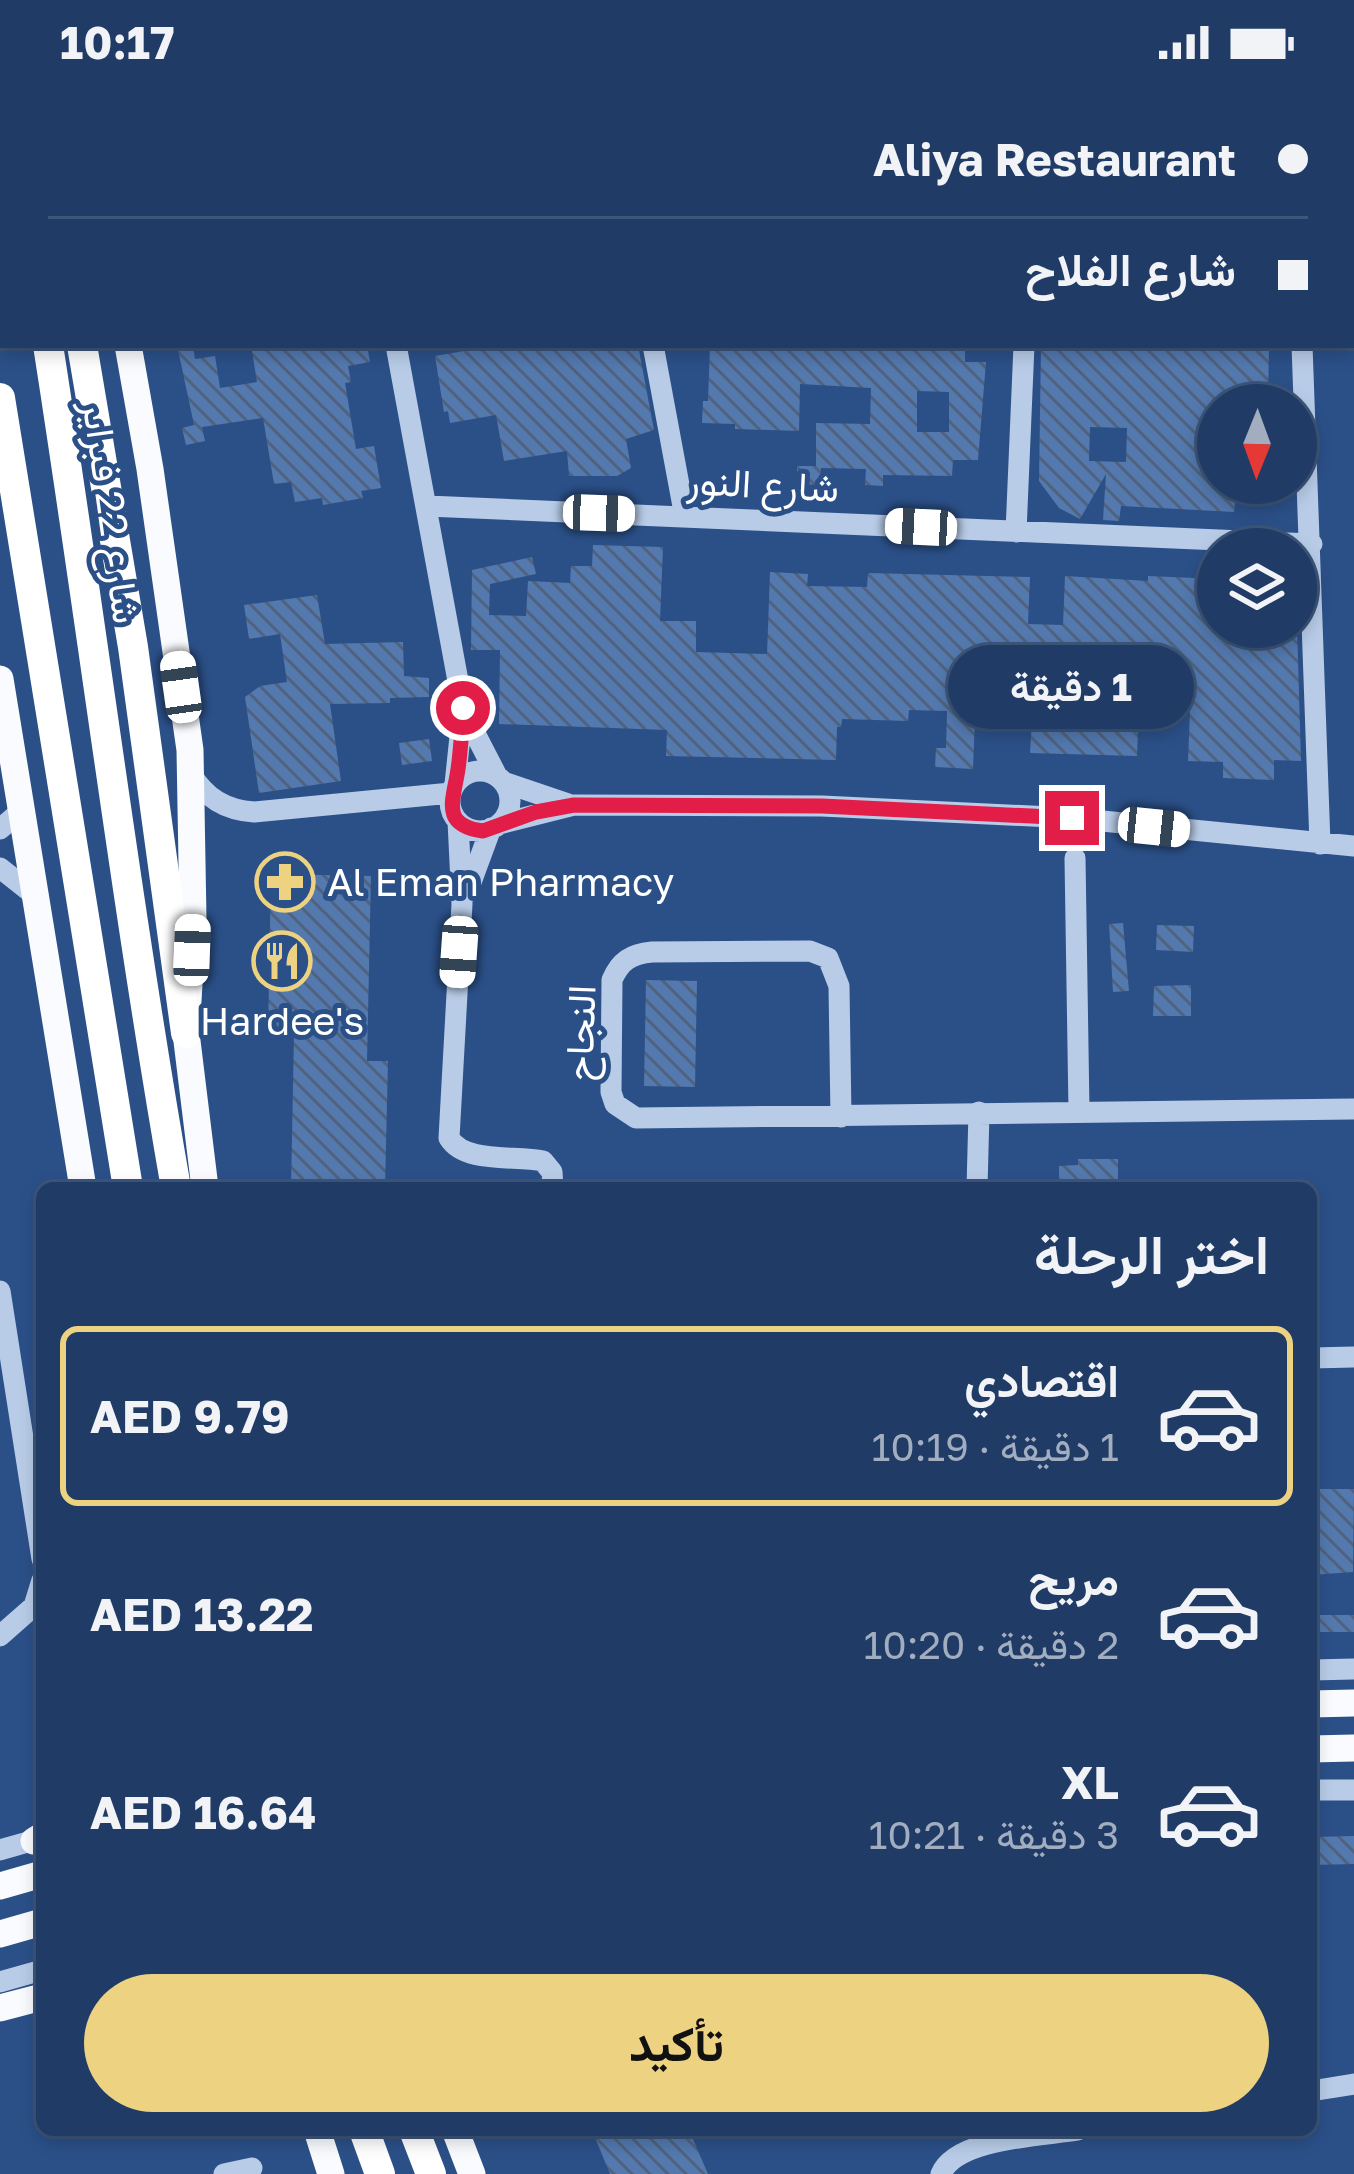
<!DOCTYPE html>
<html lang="ar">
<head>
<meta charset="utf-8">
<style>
	:root { --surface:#203c66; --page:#2d476f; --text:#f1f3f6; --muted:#a2adbf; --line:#3d567a; --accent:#edd281 }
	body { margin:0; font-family:"Golos Text",Vazirmatn,sans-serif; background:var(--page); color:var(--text); direction:rtl; height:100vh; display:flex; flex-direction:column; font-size:45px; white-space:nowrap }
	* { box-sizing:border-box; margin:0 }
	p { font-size:39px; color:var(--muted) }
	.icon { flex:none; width:66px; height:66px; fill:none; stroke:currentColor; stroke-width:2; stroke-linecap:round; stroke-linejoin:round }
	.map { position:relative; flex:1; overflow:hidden; direction:ltr }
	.drawer { position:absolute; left:36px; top:1098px; width:1281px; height:954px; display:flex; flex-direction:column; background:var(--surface); border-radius:18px; box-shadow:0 6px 18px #0003,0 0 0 3px var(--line); direction:rtl }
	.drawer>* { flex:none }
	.hud { position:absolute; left:0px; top:0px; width:1356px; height:264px; box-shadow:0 6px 18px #0003,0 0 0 3px var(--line); direction:rtl; display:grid; align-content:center; height:264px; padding:0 48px; background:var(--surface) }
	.needle { width:78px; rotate:181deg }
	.controls { position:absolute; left:1197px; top:300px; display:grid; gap:24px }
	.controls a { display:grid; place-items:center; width:120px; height:120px; border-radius:50%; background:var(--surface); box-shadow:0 6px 18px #0003,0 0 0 3px var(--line); font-size:60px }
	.end { position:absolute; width:54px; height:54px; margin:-27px; border:15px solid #e11d48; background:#fff; box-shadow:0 0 0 6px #fff }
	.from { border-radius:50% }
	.bubble { position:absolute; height:84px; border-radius:42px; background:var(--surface); box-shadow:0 6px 18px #0003,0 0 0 3px var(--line); font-size:39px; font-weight:700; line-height:84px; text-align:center; direction:rtl }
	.car { position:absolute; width:36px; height:72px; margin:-36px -18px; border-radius:15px; box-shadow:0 0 9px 3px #0007; background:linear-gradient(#fff 24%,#345 0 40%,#fff 0 76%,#345 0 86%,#fff 0) }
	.hud b { display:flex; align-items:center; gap:42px; height:114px; font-size:45px }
	.hud b+b { border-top:3px solid var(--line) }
	.hud i { width:30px; height:30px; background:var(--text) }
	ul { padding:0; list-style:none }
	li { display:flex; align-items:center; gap:36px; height:180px; margin:0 24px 18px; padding:0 24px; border:6px solid transparent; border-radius:18px }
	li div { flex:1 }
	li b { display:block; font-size:45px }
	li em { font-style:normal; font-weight:700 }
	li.current { border-color:var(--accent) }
	li>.icon { width:108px; height:108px; stroke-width:1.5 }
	h2 { padding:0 48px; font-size:54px; line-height:144px }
	.primary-button { display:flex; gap:24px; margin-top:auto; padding:24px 48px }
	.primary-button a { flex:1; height:138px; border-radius:72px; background:var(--accent); color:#111; font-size:48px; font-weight:700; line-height:138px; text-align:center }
	.status { display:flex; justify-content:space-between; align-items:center; height:84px; padding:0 60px; background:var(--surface); direction:ltr }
	.status svg { height:33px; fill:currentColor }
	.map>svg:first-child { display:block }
</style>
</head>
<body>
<div class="status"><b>10:17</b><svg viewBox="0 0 49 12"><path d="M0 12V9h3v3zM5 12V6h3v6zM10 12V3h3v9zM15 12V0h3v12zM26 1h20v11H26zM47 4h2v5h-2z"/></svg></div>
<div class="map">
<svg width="1354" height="2090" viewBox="0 0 1354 2090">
	<defs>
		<pattern id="building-back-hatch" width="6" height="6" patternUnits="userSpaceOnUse" patternTransform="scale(3)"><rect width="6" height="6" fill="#5379af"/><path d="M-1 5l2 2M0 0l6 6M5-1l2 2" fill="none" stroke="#50627e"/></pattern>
	</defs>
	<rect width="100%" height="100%" fill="#2b5088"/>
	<path fill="url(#building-back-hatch)" fill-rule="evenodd" d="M177,261H193L195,275L215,272L220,304L257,298L251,261H367L370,278L348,282L351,298L345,299L356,365L374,362L381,404L361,407L363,414L323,421L322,414L295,418L291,398L274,400L263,334L202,343L205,357L186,361L182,344L194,341Z
		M462,261H638L654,346L626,355L631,384L617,392H569L567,367L504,377L496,331L450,339L448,327L444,328L435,272L464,267Z
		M710,261H965V278H986L978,376H953L952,392L883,391V402L865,401L866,385L821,384L820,401L797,400V382H816V339L870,340L871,304L800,300L799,347L735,345V340L702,339L703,317H708ZM917,307L949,308V348H917Z
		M1041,261H1269L1268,321H1218V399H1237L1234,428L1121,422L1119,437L1103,436L1106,390L1080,435L1059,424L1039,397ZM1090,343L1127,344L1126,378L1089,377Z
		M593,461L663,463L660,537H696V568L767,570L770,488L808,490L807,502L867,503L868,489L1030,493L1028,540L1063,541L1065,492L1148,497V492L1218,495V543L1267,547V543H1297L1301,677L1274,676V696L1223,694V678L1188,677L1190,626L1180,623L1139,621L1137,672L1030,669L1032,636L975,635L973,685L935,683L936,664H946L947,627L909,626L908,637L842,635L841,643H837L836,676L666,672L667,646L499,640L500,566H471L472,486L532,473L536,490L490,500L489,531L526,532L528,497L570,499L571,482H592Z
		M317,511L325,560L403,558L404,592L429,594V613L390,614V619L330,620L341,697L259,709L245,613L260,602L287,598L280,550L249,555L244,521Z
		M429,655L432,677L402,681L399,659Z
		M271,790L371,792L367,977H388L385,1104H291L294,950L268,949Z
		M1123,839L1129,907L1113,908L1109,840Z
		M1157,841L1194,842L1193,868L1156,866Z
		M646,896L697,897L695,1003L644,1002Z
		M1191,901V932H1153L1154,902Z
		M1078,1075H1118V1104H1059V1082L1078,1081Z
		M1311,1405H1354L1353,1488L1311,1491Z
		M1320,1531H1354V1548H1320Z
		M1354,1752V1780L1311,1781V1753Z
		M592,2046H689L708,2090H610Z"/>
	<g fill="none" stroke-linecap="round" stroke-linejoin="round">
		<path stroke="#b8cce8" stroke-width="21" d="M345,0V3
			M607,0L608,3
			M876,0L878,3
			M1034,3V0
			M1303,3V0
			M1353,255H1354
			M396,261L463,624L455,700
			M653,261L685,433
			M1302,261L1320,760
			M427,422L1312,460
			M1016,448L1024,261
			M465,630L497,692
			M450 717a30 30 0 1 1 60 0a30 30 0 1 1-60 0Z
			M191,690C206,714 225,726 254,728L451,709
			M503,698L568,720
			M458,737L462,820L449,1054C465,1080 515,1071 543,1077L552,1088L553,1104
			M499,740L574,721L822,722L1072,734L1354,762
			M0,745L21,727
			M1075,774L1079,1027
			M0,784L33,810
			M467,809L491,744
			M841,1033L839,902L828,874L810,867L652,868C631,870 620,877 612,896L611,1008L615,1020L636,1034L1354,1025
			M977,1104L979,1028
			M0,1207L42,1475
			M1311,1274L1354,1273
			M0,1552L34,1522L42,1496
			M1311,1586L1354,1585
			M1311,1706H1354
			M0,1766L42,1754
			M0,1898L42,1886
			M1311,2007L1354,2000
			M224,2090L252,2084
			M941,2090C956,2054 1042,2052 1078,2046"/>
		<path stroke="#fafbfe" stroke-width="27" d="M79,0L80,3
			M128,261L150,385L190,666L193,835L186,949L205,1104
			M0,595L83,1104
			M1311,1620L1354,1619
			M1311,1665L1354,1664
			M34,1757L42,1752
			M0,1802L42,1790
			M0,1850L42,1838
			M0,1924L42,1913
			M317,2046L331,2090
			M455,2046L472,2090"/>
		<path stroke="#fff" stroke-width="30" d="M25,0L26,3
			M48,261C92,542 127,824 176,1104
			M82,261L133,563L186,949
			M0,314L128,1104
			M364,2046L380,2090
			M414,2046L431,2090"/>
	</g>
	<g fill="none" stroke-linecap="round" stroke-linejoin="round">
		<path stroke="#e11d48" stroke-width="15" d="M463,624C462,644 461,665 458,685C454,715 439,741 483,747L536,728L574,721L822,722L1072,734"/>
	</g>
	<defs>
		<g id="pharmacy-ring" transform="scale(3)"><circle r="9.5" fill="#2b5088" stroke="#edd281" stroke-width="1.5"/><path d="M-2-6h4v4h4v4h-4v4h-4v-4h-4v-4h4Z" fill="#edd281"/></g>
		<g id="restaurant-ring" transform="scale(3)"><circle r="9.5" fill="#2b5088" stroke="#edd281" stroke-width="1.5"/><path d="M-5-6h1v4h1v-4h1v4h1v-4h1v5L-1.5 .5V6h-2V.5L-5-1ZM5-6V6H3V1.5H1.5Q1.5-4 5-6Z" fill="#edd281"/></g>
	</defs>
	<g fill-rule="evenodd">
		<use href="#pharmacy-ring" x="285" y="798"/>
		<use href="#restaurant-ring" x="282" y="877"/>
	</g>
	<g text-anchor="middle" stroke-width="10" stroke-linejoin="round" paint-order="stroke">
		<g font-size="39" fill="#fff" stroke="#2b5088">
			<text transform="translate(763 400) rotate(3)" y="14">شارع النور</text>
			<text transform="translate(112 428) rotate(82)" y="14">شارع 22 فبراير</text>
			<text transform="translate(580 949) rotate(-88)" y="14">النجاح</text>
		</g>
		<g font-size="39" fill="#fff" stroke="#2b5088" text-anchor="start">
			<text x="327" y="812">Al Eman Pharmacy</text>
			<text x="282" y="951" text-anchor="middle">Hardee's</text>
		</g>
	</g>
</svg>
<div class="controls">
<a><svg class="needle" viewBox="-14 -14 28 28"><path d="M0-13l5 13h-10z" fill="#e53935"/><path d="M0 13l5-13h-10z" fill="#a2adbf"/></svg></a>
<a><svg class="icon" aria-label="layers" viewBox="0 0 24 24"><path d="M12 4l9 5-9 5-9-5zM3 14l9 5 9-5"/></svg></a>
</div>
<i class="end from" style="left:463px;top:624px"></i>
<i class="end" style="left:1072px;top:734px"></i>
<div class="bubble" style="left:948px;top:561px;width:246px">1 دقيقة</div>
<i class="car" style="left:599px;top:429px;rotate:92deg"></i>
<i class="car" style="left:921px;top:443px;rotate:273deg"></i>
<i class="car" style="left:181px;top:603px;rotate:352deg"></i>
<i class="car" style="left:1154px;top:743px;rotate:96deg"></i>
<i class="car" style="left:192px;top:866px;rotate:2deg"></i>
<i class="car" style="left:459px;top:868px;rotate:184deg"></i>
<div class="hud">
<b><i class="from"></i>Aliya Restaurant</b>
<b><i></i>شارع الفلاح</b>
</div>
<section class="drawer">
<h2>اختر الرحلة</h2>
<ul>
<li class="current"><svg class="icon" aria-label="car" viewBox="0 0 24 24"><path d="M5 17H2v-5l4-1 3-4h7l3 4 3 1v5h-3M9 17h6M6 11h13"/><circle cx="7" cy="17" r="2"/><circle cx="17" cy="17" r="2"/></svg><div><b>اقتصادي</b><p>1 دقيقة · 10:19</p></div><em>AED 9.79</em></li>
<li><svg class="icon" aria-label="car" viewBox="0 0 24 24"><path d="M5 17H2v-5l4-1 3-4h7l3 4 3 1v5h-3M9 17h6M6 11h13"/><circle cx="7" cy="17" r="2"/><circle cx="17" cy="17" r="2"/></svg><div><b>مريح</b><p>2 دقيقة · 10:20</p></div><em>AED 13.22</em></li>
<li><svg class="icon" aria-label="car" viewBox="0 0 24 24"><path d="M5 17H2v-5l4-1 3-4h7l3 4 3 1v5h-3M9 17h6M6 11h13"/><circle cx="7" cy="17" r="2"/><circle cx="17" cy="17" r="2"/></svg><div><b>XL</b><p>3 دقيقة · 10:21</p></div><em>AED 16.64</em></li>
</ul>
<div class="primary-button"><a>تأكيد</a></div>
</section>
</div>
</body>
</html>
